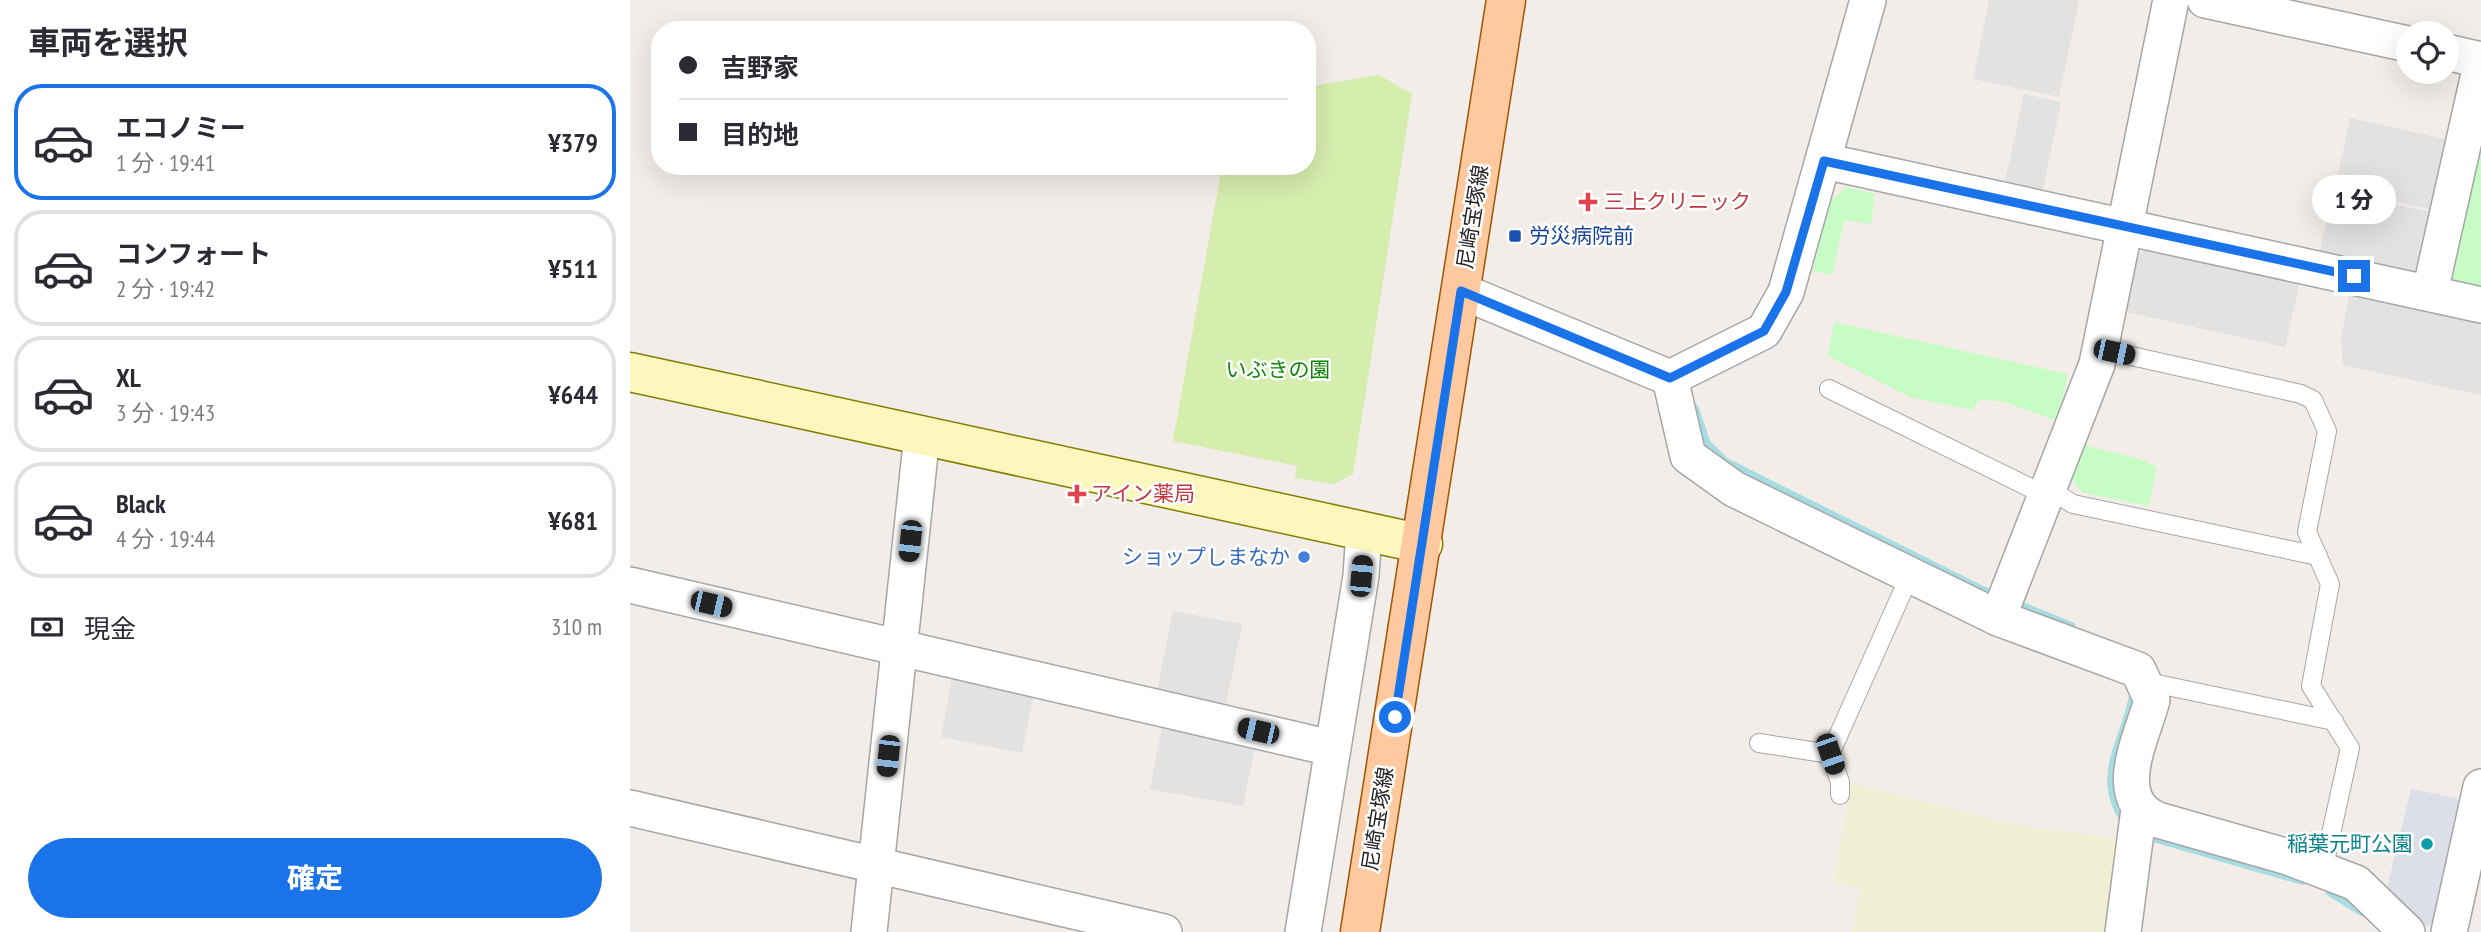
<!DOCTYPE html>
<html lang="ja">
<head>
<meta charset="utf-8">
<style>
	:root { --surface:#fff; --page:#f2f2f3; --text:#2b2b33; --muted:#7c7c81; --line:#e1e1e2; --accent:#1a73e8 }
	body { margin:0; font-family:"PT Sans Narrow","Noto Sans JP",sans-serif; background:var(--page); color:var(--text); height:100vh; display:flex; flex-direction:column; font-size:26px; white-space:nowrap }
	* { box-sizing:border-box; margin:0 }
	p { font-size:23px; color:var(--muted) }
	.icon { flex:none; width:38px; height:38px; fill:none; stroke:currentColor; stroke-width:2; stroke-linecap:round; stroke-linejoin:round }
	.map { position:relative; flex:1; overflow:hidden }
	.side { display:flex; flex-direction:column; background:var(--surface); width:630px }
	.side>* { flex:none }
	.guide { position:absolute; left:21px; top:21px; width:665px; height:154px; border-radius:28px; box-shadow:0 7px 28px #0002; display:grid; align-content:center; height:154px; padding:0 28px; background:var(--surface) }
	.buttons { position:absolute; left:1766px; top:21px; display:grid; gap:14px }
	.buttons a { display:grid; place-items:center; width:63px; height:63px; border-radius:50%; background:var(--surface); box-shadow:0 7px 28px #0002; font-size:35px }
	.end { position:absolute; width:32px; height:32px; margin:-16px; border:9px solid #1a73e8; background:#fff; box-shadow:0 0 0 4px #fff }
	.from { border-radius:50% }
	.bubble { position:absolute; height:49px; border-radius:24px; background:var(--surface); box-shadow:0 7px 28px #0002; font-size:23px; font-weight:800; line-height:49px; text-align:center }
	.car { position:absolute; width:21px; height:42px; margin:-21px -10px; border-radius:9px; box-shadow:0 0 5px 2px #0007; background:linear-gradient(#222 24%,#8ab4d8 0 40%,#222 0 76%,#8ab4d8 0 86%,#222 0) }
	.guide b { display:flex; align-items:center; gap:24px; height:66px; font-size:26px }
	.guide b+b { border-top:2px solid var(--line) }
	.guide i { width:18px; height:18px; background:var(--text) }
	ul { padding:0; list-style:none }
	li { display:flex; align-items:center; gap:21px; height:116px; margin:0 14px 10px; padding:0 14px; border:4px solid var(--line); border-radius:28px }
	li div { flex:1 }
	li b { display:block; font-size:26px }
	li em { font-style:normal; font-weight:800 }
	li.selected { border-color:var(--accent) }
	li>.icon { width:63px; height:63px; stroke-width:1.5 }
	h2 { padding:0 28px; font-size:32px; line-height:84px }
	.pay { display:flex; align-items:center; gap:18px; height:77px; padding:0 28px; font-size:26px }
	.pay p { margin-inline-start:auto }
	.action { display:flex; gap:14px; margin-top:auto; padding:14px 28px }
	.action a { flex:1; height:80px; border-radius:42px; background:var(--accent); color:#fff; font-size:28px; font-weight:800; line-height:80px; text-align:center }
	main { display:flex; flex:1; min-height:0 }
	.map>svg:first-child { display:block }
</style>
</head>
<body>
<main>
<section class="side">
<h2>車両を選択</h2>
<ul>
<li class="selected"><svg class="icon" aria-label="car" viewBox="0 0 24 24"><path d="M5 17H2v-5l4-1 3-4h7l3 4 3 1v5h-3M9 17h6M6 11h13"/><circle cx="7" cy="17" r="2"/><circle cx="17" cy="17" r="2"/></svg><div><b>エコノミー</b><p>1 分 · 19:41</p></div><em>¥379</em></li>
<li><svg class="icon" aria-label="car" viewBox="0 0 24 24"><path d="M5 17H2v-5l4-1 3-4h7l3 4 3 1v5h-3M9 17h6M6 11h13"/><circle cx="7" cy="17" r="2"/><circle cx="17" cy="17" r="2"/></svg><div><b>コンフォート</b><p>2 分 · 19:42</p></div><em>¥511</em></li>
<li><svg class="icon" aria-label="car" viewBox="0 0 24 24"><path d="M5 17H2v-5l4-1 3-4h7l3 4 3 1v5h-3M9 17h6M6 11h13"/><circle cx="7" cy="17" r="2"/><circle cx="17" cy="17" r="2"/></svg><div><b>XL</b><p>3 分 · 19:43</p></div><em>¥644</em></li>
<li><svg class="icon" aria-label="car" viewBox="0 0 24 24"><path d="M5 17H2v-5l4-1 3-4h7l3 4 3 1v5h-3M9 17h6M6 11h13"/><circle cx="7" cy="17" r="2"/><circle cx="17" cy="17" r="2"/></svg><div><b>Black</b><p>4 分 · 19:44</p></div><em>¥681</em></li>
</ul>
<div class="pay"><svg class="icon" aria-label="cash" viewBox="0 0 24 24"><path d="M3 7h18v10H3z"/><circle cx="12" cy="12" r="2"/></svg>現金<p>310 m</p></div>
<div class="action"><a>確定</a></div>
</section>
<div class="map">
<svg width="1851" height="932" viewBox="0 0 1851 932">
	<rect width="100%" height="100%" fill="#f2ede8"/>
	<path fill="#f1efd3" d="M1221,783L1382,824L1492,840L1484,932H1222L1231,889L1204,882Z"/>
	<path fill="#d5edad" d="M749,75L782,94L723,474L704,484L665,478L667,466L543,441L592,166H677V87Z"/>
	<path fill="#c8fcc5" d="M1851,149V295L1828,289L1821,280Z
		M1216,187L1245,194L1241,224L1214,220L1202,275L1183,271L1198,204Z
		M1204,322L1438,374L1428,421L1371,401L1349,400L1342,410L1280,397L1198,356Z
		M1453,445L1510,459L1527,467L1519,506L1451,492L1441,477Z"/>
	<path fill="#e2e2e2" d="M1359,0H1449L1429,97L1343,79Z
		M1394,94L1431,102L1412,194L1374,186Z
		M1720,118L1820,140L1804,210L1705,188Z
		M1703,191L1806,213L1794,267L1777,276L1689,256Z
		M1520,247L1670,281L1655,347L1492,311L1504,257Z
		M1720,292L1851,320V395L1713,365L1711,337Z
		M543,611L612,624L595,709L526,696Z
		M322,678L404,694L392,753L311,737Z
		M532,725L626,743L613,806L520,789Z"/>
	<path fill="#dcdee8" d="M1781,789L1836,800L1809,920L1791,928L1757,888Z"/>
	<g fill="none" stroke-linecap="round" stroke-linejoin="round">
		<path stroke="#a7dce1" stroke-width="10" d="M1064,409L1076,444L1094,462L1350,590L1441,627
			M1498,824C1461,775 1500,738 1505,689
			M1513,834L1673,880
			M1700,891L1732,911"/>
		<g stroke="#a6a6a6" stroke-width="20">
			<path id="lane" d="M1470,349L1671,394L1683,400L1697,431L1677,532L1700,584L1681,686L1720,748L1693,870
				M1199,389L1415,495
				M1417,488L1443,504L1688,556
				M1513,681L1704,721
				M1129,743L1200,754L1280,575
				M1200,754L1210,782V795"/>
		</g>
		<g stroke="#a6a6a6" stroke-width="38">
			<path id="street" d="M1575,0L1778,44
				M1816,52L1851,60
				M1194,161L1851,305
				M831,291L1040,378L1058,456L1104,489L1368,618L1508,670L1522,700C1512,738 1478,799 1528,820L1658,857L1726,883L1777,932
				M1800,292L1851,65
				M1040,378L1134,331L1156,292L1238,0
				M0,585L701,748
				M1368,618L1467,364L1541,0
				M0,808L534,932
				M239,932L292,435
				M673,932L731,576L734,531
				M1493,932L1509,809
				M1819,932L1851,787"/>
		</g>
		<g stroke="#817d00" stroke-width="41">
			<path id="secondary" d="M0,372L793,544"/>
		</g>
		<g stroke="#9f5500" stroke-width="41">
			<path id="primary" d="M730,932L876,0"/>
		</g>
		<use href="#lane" stroke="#fff" stroke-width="18"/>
		<use href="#street" stroke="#fff" stroke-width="35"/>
		<use href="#secondary" stroke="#fcf7bc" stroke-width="38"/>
		<use href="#primary" stroke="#ffc9a0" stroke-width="38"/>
	</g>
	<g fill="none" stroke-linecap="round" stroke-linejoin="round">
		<path stroke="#1a73e8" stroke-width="9" d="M765,717L831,291L1040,378L1134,331L1156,292L1194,161L1724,276"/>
	</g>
	<g fill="#e0444e" stroke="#fff" stroke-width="2.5">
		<path d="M954.5 191.5h7v7h7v7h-7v7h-7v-7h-7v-7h7z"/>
		<path d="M443.5 483.5h7v7h7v7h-7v7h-7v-7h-7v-7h7z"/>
	</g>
	<rect fill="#1a4fb4" stroke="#fff" stroke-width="2.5" x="878" y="229" width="14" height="14" rx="3.5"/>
	<circle fill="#3f7fe0" stroke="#fff" stroke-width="2.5" cx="674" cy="557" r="7"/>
	<circle fill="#0f9aa8" stroke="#fff" stroke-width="2.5" cx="1797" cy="844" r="7"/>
	<g text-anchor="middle" stroke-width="5" stroke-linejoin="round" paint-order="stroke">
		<g font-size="21" fill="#be3a42" stroke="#fff" text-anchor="start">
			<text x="974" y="209">三上クリニック</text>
			<text x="461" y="501">アイン薬局</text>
		</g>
		<g font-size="21" fill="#222" stroke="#fff">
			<text transform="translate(843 217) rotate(-81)" y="7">尼崎宝塚線</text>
			<text transform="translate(748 819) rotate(-81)" y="7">尼崎宝塚線</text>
		</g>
		<g font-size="21" fill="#164399" stroke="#fff" text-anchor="start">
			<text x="899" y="243">労災病院前</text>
		</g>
		<g font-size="21" fill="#0e8807" stroke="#fff">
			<text x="648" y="377">いぶきの園</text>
		</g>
		<g font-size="21" fill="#366cbe" stroke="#fff" text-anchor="end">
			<text x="660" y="564">ショップしまなか</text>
		</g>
		<g font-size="21" fill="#0d838f" stroke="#fff" text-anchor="end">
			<text x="1783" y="851">稲葉元町公園</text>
		</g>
	</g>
</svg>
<div class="buttons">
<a><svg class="icon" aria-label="locate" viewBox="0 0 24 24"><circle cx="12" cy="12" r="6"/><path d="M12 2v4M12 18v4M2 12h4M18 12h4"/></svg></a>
</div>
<i class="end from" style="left:765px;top:717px"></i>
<i class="end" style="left:1724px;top:276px"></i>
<div class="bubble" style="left:1682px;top:175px;width:84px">1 分</div>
<i class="car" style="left:1484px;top:352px;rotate:102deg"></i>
<i class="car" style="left:280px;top:541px;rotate:186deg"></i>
<i class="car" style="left:731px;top:576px;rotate:5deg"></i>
<i class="car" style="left:81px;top:604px;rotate:103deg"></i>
<i class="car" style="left:628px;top:731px;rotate:283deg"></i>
<i class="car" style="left:1200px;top:754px;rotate:161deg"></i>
<i class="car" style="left:258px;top:756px;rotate:186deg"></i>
<div class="guide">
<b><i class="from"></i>吉野家</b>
<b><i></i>目的地</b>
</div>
</div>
</main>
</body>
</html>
